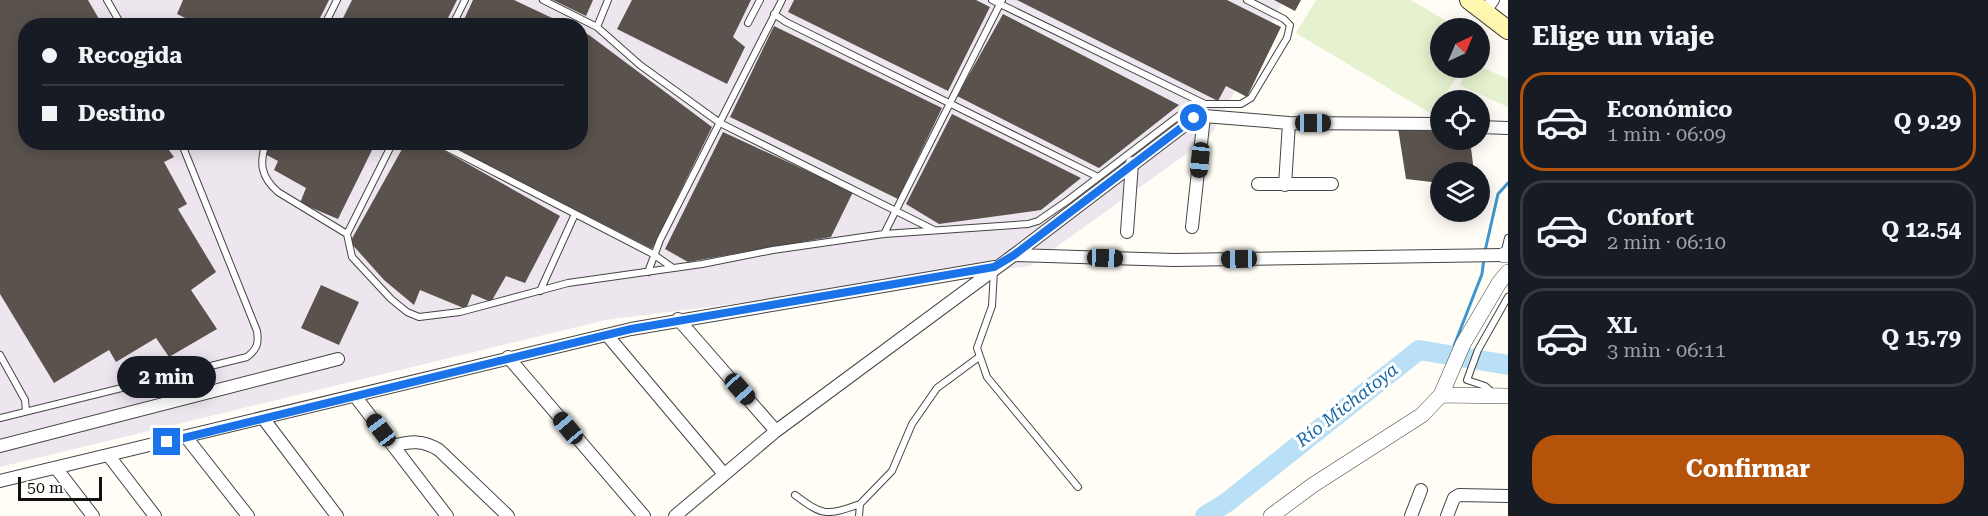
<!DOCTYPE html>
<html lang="es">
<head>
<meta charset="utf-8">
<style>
	:root { --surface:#171b24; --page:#242831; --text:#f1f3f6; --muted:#9ea1a6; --line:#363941; --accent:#b45309 }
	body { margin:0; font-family:"Roboto Serif",serif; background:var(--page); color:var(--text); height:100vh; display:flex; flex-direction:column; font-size:22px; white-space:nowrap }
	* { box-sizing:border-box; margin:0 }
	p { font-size:20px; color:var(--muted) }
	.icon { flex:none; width:33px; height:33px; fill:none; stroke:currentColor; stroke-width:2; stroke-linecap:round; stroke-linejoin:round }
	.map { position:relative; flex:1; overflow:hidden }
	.panel { display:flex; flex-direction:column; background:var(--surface); width:480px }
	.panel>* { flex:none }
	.hud { position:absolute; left:18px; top:18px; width:570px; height:132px; border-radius:24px; box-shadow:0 3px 15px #0003; display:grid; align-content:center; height:132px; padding:0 24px; background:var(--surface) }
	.needle { width:39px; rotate:44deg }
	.tools { position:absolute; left:1430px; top:18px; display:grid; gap:12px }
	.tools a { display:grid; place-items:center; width:60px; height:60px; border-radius:50%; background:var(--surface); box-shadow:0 3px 15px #0003; font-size:30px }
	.scale { position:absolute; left:18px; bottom:15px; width:84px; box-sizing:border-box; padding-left:6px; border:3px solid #111; border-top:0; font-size:16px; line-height:21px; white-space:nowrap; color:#111; -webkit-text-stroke:4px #fff; paint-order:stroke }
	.end { position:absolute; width:27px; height:27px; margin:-14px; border:8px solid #1a73e8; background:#fff; box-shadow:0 0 0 3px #fff }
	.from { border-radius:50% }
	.bubble { position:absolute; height:42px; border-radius:21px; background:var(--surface); box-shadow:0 3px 15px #0003; font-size:20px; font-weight:700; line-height:42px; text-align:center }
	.car { position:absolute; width:18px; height:36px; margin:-18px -9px; border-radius:8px; box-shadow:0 0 4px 2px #0007; background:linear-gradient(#222 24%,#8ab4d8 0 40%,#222 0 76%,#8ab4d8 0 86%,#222 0) }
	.hud b { display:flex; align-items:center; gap:21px; height:57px; font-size:22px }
	.hud b+b { border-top:2px solid var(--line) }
	.hud i { width:15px; height:15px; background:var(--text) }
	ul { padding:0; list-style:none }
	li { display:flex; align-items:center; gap:18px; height:99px; margin:0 12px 9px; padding:0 12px; border:3px solid var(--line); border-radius:24px }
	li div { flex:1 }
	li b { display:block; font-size:22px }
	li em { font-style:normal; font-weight:700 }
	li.active { border-color:var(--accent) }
	li>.icon { width:54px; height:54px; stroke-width:1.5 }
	h2 { padding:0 24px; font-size:27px; line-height:72px }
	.primary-button { display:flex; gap:12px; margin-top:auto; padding:12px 24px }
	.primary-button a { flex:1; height:69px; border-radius:24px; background:var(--accent); color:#fff; font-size:24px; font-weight:700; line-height:69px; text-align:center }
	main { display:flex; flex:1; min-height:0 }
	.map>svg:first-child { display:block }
</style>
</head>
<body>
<main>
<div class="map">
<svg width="1508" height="516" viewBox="0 0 1508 516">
	<rect width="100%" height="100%" fill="#fffdf5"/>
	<path fill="#eee6ef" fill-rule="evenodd" d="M0,0H1284L1210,137L1030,266L606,320L0,467ZM26,26H580V142H26Z"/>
	<path fill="#e6f2cf" d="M1316,0H1411L1458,28H1440V68H1462L1433,115L1296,33Z
		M1479,66L1508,79V107L1460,85L1468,68H1479Z"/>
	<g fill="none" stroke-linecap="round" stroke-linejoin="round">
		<path stroke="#3f96cf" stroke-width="3" d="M1485,251L1498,194L1508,183
			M1450,356L1482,274L1484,258"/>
		<path stroke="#b9e0f7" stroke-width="20" d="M1205,516L1226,503L1419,350L1508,365"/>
	</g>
	<path fill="#5a524d" d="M0,0H88L103,26H26V142H163L174,157L164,162L187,204L178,209L216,272L191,290L217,329L169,357L156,338L116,362L109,350L54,383L0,294Z
		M183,0H329L316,26H202L177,14Z
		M352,0H457L444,26H339Z
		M473,0H514L569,26H461Z
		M553,0H593L586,16Z
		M632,0H751L733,37L745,47L727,84L617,29Z
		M794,0H976L990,7L948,91L788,12Z
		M1017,0H1227L1281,27L1247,97L1226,86L1218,101Z
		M1274,0H1301L1295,11Z
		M1003,14L1179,105L1099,168L957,96Z
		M774,26L942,108L898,199L730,117Z
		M580,31L589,35L712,127L652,249L442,142H580Z
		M952,114L1081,178L1041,210L939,224L906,204Z
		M1398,128L1440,132V140H1470L1474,172H1440V183L1406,179Z
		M723,132L853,192L831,237L688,262L665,249Z
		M269,142H376L338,219L300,203L306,188L274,170L278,161L263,153Z
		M406,142H429L560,216L525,283L506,276L491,302L472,294L466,309L420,290L414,305L384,280L350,242Z
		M321,285L359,302L339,345L301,328Z"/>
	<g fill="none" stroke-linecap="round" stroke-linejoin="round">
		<g stroke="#444" stroke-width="8">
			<path id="service" d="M107,0L122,26
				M543,0L597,27L608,0
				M992,0L1205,104H1241L1251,98L1287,38L1290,25L1284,19L1247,0
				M774,14L786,22L1098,177
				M748,23L760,0
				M324,26L337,0
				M452,26L465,0
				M597,27L640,65L720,123L934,230
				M266,142C259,164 261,177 278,192L347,234L352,257L391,299L407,312L419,317L460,312L568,283L702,264L773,250L884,234L1028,224L1038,221L1067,201L1197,102
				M436,142L653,254L673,268
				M347,234L393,142
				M884,234L1002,0
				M1504,255L1508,238
				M994,271L992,306L977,348L987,377L1078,487
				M648,272L660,240L782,0
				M540,291L575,214
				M0,355L25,400L26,411
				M1493,393L1485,386L1467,380L1478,350L1508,297
				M0,418L247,357C257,349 259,344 257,331L181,142
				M795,495C823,516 826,516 860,504
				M859,516L860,504L892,471L912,424L937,388L979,357"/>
		</g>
		<g stroke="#444" stroke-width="14">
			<path id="minor" d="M1485,11L1493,0
				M1479,127L1508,128
				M1258,184H1332
				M1285,185L1289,123
				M1192,227L1204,116
				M1127,232L1132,163
				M1014,255L1174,260L1504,255
				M678,319L776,431
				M607,335L724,474
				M508,357L644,516
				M355,396L447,516
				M263,418L337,516
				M186,437L248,516
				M0,446L338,359
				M393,446C411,441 423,440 439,450L508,516
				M109,456L155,516
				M56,468L93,516
				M0,481L631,329L995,267
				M675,516L776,431L1014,255L1194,118L1204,116L1289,123L1440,124
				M1411,516L1421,490
				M1447,516L1454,498L1459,495L1508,496"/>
		</g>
		<g stroke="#444" stroke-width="16">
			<path id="tertiary" d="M1504,255H1508
				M1441,395L1508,396
				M1271,516L1313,485L1422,415L1441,395L1463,344L1499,283L1508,272"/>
		</g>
		<g stroke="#333" stroke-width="20">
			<path id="secondary" d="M1469,0L1508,30"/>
		</g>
		<use href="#service" stroke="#fff" stroke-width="6"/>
		<use href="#minor" stroke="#fff" stroke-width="12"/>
		<use href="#tertiary" stroke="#fff" stroke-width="15"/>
		<use href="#secondary" stroke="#fff6b0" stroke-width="18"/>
	</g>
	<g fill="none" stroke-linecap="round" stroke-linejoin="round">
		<path stroke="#1a73e8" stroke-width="8" d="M167,442L631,329L994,267L1014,255L1194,118"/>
	</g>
	<g text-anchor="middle" stroke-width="6" stroke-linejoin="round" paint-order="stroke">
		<g font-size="18" font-style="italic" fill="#1768a6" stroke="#fff">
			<text transform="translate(1347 405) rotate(-38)" y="6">Río Michatoya</text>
		</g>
	</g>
</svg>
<div class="tools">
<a><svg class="needle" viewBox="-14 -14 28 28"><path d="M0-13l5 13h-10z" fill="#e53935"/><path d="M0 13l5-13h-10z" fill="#9ea1a6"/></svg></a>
<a><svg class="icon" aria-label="locate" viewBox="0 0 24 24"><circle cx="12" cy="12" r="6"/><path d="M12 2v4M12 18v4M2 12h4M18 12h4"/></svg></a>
<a><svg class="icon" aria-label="layers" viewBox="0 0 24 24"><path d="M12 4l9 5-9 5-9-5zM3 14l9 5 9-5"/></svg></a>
</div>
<div class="scale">50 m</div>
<i class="end from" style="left:1194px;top:118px"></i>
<i class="end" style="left:167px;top:442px"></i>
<div class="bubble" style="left:117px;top:356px;width:99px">2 min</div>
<i class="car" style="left:1313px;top:123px;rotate:90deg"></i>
<i class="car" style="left:1200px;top:160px;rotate:186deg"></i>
<i class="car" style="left:1105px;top:258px;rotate:92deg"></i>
<i class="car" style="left:1239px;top:259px;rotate:269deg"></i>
<i class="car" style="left:740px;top:389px;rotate:138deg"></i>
<i class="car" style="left:568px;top:428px;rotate:320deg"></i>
<i class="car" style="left:381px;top:430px;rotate:323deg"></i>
<div class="hud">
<b><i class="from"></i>Recogida</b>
<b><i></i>Destino</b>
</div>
</div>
<section class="panel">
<h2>Elige un viaje</h2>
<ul>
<li class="active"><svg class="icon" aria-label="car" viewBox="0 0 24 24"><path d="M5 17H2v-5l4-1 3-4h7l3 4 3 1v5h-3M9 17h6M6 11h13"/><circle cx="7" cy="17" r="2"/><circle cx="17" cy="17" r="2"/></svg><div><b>Económico</b><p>1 min · 06:09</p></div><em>Q 9.29</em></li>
<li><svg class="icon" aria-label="car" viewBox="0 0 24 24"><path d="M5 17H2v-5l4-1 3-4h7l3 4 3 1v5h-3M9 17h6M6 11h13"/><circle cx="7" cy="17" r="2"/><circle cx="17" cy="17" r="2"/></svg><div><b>Confort</b><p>2 min · 06:10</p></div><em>Q 12.54</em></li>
<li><svg class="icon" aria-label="car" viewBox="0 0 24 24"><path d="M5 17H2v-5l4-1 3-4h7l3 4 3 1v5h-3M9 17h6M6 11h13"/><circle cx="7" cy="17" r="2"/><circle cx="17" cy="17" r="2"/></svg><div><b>XL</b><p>3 min · 06:11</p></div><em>Q 15.79</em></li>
</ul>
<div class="primary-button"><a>Confirmar</a></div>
</section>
</main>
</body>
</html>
